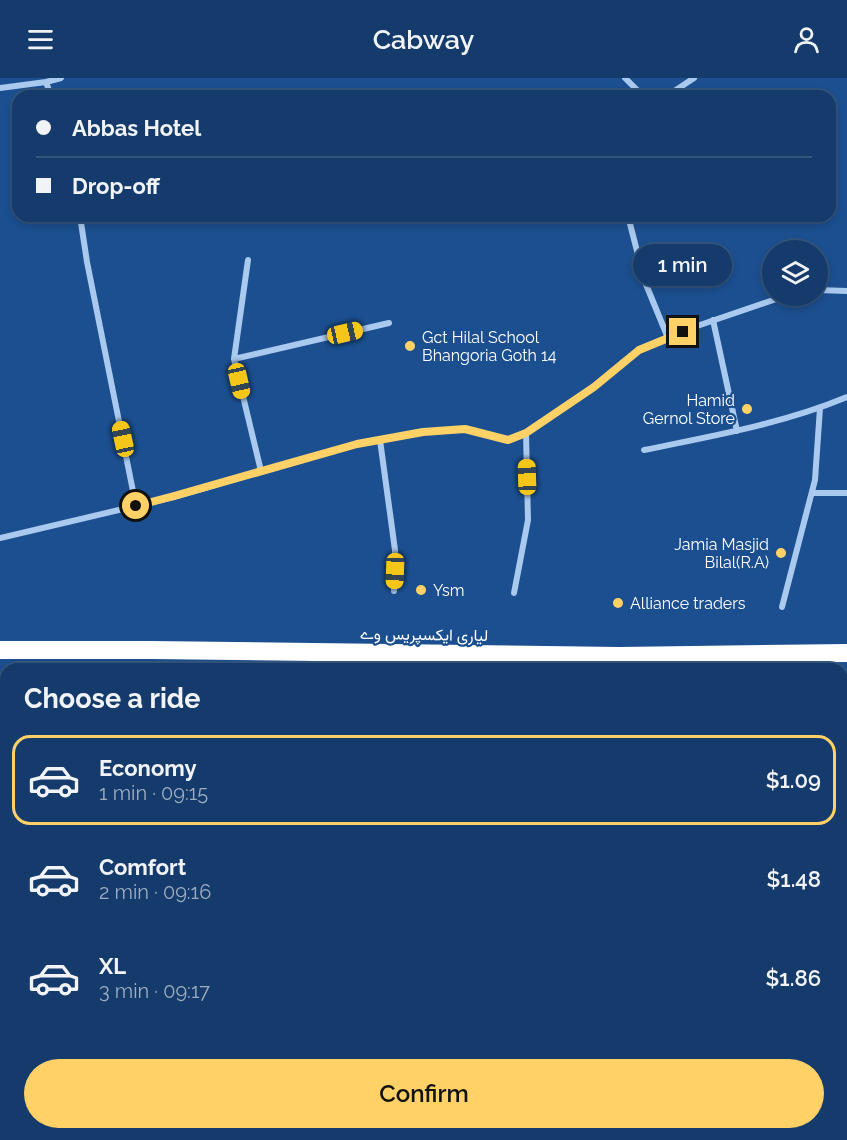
<!DOCTYPE html>
<html lang="en">
<head>
<meta charset="utf-8">
<style>
	:root { --surface:#143b6b; --page:#214673; --text:#f1f3f6; --muted:#9dadc1; --line:#33557e; --accent:#ffd166 }
	body { margin:0; font-family:Raleway,Vazirmatn,sans-serif; background:var(--page); color:var(--text); height:100vh; display:flex; flex-direction:column; font-size:22px; white-space:nowrap }
	* { box-sizing:border-box; margin:0 }
	p { font-size:20px; color:var(--muted) }
	.icon { flex:none; width:33px; height:33px; fill:none; stroke:currentColor; stroke-width:2; stroke-linecap:round; stroke-linejoin:round }
	.map { position:relative; flex:1; overflow:hidden }
	.sheet { position:absolute; left:0px; top:585px; width:848px; height:477px; display:flex; flex-direction:column; background:var(--surface); border-radius:18px 18px 0 0; box-shadow:0 3px 9px #0003,0 0 0 2px var(--line) }
	.sheet>* { flex:none }
	.hud { position:absolute; left:12px; top:12px; width:824px; height:132px; border-radius:18px; box-shadow:0 3px 9px #0003,0 0 0 2px var(--line); display:grid; align-content:center; height:132px; padding:0 24px; background:var(--surface) }
	.tools { position:absolute; left:762px; top:162px; display:grid; gap:12px }
	.tools a { display:grid; place-items:center; width:66px; height:66px; border-radius:50%; background:var(--surface); box-shadow:0 3px 9px #0003,0 0 0 2px var(--line); font-size:30px }
	.end { position:absolute; width:27px; height:27px; margin:-14px; border:8px solid #ffd166; background:#111; box-shadow:0 0 0 3px #111 }
	.from { border-radius:50% }
	.bubble { position:absolute; height:42px; border-radius:21px; background:var(--surface); box-shadow:0 3px 9px #0003,0 0 0 2px var(--line); font-size:20px; font-weight:600; line-height:42px; text-align:center }
	.car { position:absolute; width:18px; height:36px; margin:-18px -9px; border-radius:8px; box-shadow:0 0 4px 2px #0007; background:linear-gradient(#f5c518 24%,#345 0 40%,#f5c518 0 76%,#345 0 86%,#f5c518 0) }
	.hud b { display:flex; align-items:center; gap:21px; height:57px; font-size:22px }
	.hud b+b { border-top:2px solid var(--line) }
	.hud i { width:15px; height:15px; background:var(--text) }
	ul { padding:0; list-style:none }
	li { display:flex; align-items:center; gap:18px; height:90px; margin:0 12px 9px; padding:0 12px; border:3px solid transparent; border-radius:18px }
	li div { flex:1 }
	li b { display:block; font-size:22px }
	li em { font-style:normal; font-weight:600 }
	li.current { border-color:var(--accent) }
	li>.icon { width:54px; height:54px; stroke-width:1.5 }
	h2 { padding:0 24px; font-size:27px; line-height:72px }
	.cta { display:flex; gap:12px; margin-top:auto; padding:12px 24px }
	.cta a { flex:1; height:69px; border-radius:36px; background:var(--accent); color:#111; font-size:24px; font-weight:600; line-height:69px; text-align:center }
	header { display:flex; justify-content:space-between; align-items:center; height:78px; padding:0 24px; background:var(--surface); font-size:27px; font-weight:600 }
	.map>svg:first-child { display:block }
</style>
</head>
<body>
<header><svg class="icon" aria-label="menu" viewBox="0 0 24 24"><path d="M4 6h16M4 12h16M4 18h16"/></svg>Cabway<svg class="icon" aria-label="person" viewBox="0 0 24 24"><circle cx="12" cy="8" r="4"/><path d="M4 21q1-7 8-7t8 7"/></svg></header>
<div class="map">
<svg width="847" height="1062" viewBox="0 0 847 1062">
	<rect width="100%" height="100%" fill="#1b4f8f"/>
	<g fill="none" stroke-linecap="round" stroke-linejoin="round">
		<path stroke="#3c6290" stroke-width="34" d="M842,837H847
			M0,841H6"/>
		<path stroke="#a9c9ee" stroke-width="6" d="M625,0L643,18
			M46,4L51,18
			M0,10L46,4L61,0
			M667,18L694,0
			M80,138L87,184L136,428
			M628,138L645,204L668,260
			M248,182L234,281L261,393
			M818,212L847,213
			M713,242L737,353
			M234,281L389,245
			M380,362L395,472L394,513
			M644,372C712,358 782,346 847,319
			M812,415H847
			M0,460L174,419L357,366L423,354L465,351L508,362L526,355L594,309L639,272L697,248L785,218
			M514,515L528,442L526,355
			M782,529L815,402L820,330
			M0,918H6
			M842,1048H847
			M0,1053L6,1054
			M30,1056L95,1062"/>
		<path stroke="#fff" stroke-width="18" d="M0,572H151L619,578L847,575
			M842,891H847
			M0,893H6"/>
	</g>
	<g fill="none" stroke-linecap="round" stroke-linejoin="round">
		<path stroke="#ffd166" stroke-width="8" d="M136,428L174,418L357,366L423,354L465,351L508,362L526,355L594,309L639,272L683,254"/>
	</g>
	<g fill="#ffd166" stroke="#1b4f8f" stroke-width="2">
		<circle cx="410" cy="268" r="6"/>
		<circle cx="747" cy="331" r="6"/>
		<circle cx="781" cy="475" r="6"/>
		<circle cx="421" cy="512" r="6"/>
		<circle cx="618" cy="525" r="6"/>
	</g>
	<g text-anchor="middle" stroke-width="4.5" stroke-linejoin="round" paint-order="stroke">
		<g font-size="16" fill="#fff" stroke="#1b4f8f" text-anchor="start">
			<text x="422" y="265">Gct Hilal School<tspan x="422" dy="18">Bhangoria Goth 14</tspan></text>
			<text x="735" y="328" text-anchor="end">Hamid<tspan x="735" dy="18">Gernol Store</tspan></text>
			<text x="769" y="472" text-anchor="end">Jamia Masjid<tspan x="769" dy="18">Bilal(R.A)</tspan></text>
			<text x="433" y="518">Ysm</text>
			<text x="630" y="531">Alliance traders</text>
		</g>
		<g font-size="16" fill="#fff" stroke="#1b4f8f">
			<text transform="translate(424 556) rotate(1)" y="6">لیاری ایکسپریس وے</text>
		</g>
	</g>
</svg>
<div class="tools">
<a><svg class="icon" aria-label="layers" viewBox="0 0 24 24"><path d="M12 4l9 5-9 5-9-5zM3 14l9 5 9-5"/></svg></a>
</div>
<i class="end from" style="left:136px;top:428px"></i>
<i class="end" style="left:683px;top:254px"></i>
<div class="bubble" style="left:633px;top:166px;width:99px">1 min</div>
<i class="car" style="left:345px;top:255px;rotate:77deg"></i>
<i class="car" style="left:239px;top:303px;rotate:167deg"></i>
<i class="car" style="left:123px;top:361px;rotate:348deg"></i>
<i class="car" style="left:527px;top:399px;rotate:358deg"></i>
<i class="car" style="left:395px;top:493px;rotate:182deg"></i>
<div class="hud">
<b><i class="from"></i>Abbas Hotel</b>
<b><i></i>Drop-off</b>
</div>
<section class="sheet">
<h2>Choose a ride</h2>
<ul>
<li class="current"><svg class="icon" aria-label="car" viewBox="0 0 24 24"><path d="M5 17H2v-5l4-1 3-4h7l3 4 3 1v5h-3M9 17h6M6 11h13"/><circle cx="7" cy="17" r="2"/><circle cx="17" cy="17" r="2"/></svg><div><b>Economy</b><p>1 min · 09:15</p></div><em>$1.09</em></li>
<li><svg class="icon" aria-label="car" viewBox="0 0 24 24"><path d="M5 17H2v-5l4-1 3-4h7l3 4 3 1v5h-3M9 17h6M6 11h13"/><circle cx="7" cy="17" r="2"/><circle cx="17" cy="17" r="2"/></svg><div><b>Comfort</b><p>2 min · 09:16</p></div><em>$1.48</em></li>
<li><svg class="icon" aria-label="car" viewBox="0 0 24 24"><path d="M5 17H2v-5l4-1 3-4h7l3 4 3 1v5h-3M9 17h6M6 11h13"/><circle cx="7" cy="17" r="2"/><circle cx="17" cy="17" r="2"/></svg><div><b>XL</b><p>3 min · 09:17</p></div><em>$1.86</em></li>
</ul>
<div class="cta"><a>Confirm</a></div>
</section>
</div>
</body>
</html>
